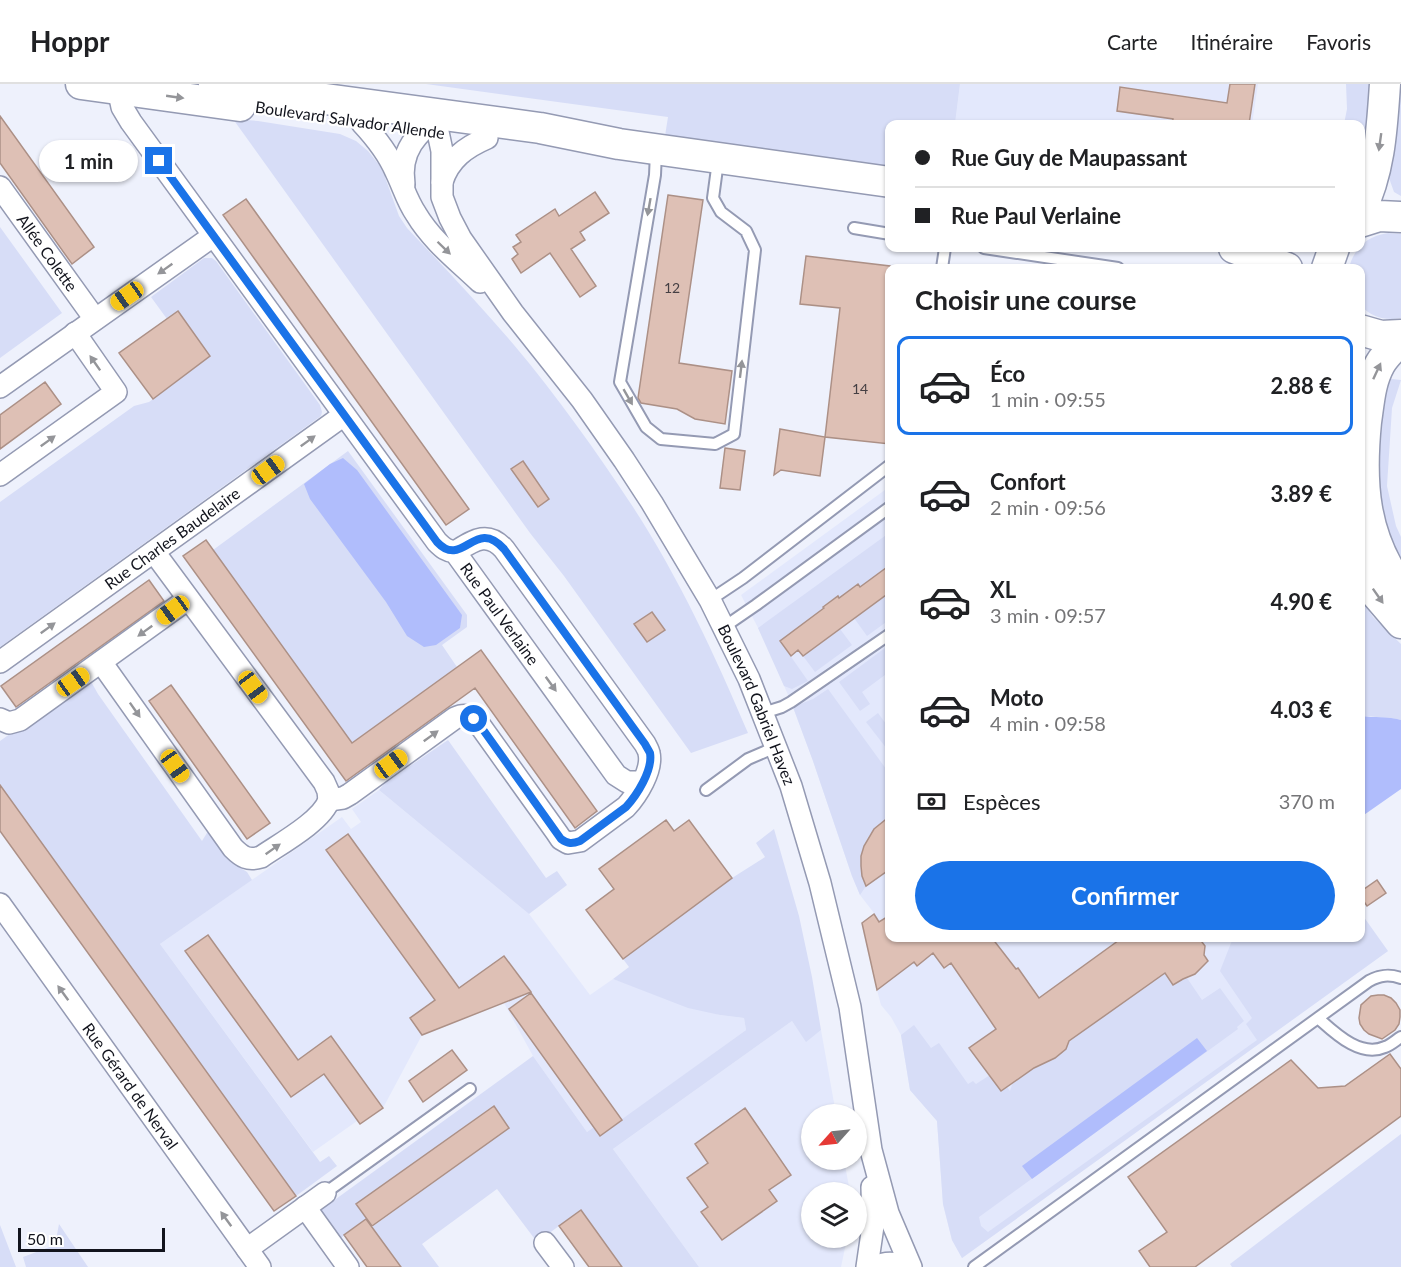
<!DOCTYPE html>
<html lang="fr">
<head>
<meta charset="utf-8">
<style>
	:root { --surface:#fff; --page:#f2f2f2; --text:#202124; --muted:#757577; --line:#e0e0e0; --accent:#1a73e8 }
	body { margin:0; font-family:Lato,sans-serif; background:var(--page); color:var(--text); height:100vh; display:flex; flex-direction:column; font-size:22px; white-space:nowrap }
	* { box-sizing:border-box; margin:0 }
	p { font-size:20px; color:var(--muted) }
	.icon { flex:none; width:33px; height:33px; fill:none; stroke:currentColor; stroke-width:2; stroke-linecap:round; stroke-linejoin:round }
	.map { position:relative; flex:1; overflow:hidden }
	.details { position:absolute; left:885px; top:180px; width:480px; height:678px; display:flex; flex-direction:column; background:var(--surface); border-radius:12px; box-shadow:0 2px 4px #0004 }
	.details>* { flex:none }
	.guide { position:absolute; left:885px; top:36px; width:480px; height:132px; border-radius:12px; box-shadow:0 2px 4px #0004; display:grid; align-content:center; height:132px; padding:0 30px; background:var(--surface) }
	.needle { width:39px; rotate:243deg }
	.buttons { position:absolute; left:801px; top:1020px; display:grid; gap:12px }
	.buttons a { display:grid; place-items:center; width:66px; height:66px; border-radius:50%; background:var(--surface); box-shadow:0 2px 4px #0004; font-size:30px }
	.scale { position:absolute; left:18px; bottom:15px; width:147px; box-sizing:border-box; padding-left:6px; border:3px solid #12141d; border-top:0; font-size:16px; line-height:21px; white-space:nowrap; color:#12141d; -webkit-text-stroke:4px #fff; paint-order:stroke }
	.end { position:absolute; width:27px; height:27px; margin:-14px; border:8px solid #1a73e8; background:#fff; box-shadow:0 0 0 3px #fff }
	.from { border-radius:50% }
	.bubble { position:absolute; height:42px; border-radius:21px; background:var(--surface); box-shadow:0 2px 4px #0004; font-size:20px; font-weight:700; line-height:42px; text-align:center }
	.car { position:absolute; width:18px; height:36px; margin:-18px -9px; border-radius:8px; box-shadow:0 0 4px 2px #0007; background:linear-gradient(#f5c518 24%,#345 0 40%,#f5c518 0 76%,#345 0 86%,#f5c518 0) }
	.guide b { display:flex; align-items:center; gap:21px; height:57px; font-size:22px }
	.guide b+b { border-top:2px solid var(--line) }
	.guide i { width:15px; height:15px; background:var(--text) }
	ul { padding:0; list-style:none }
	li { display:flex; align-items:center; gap:18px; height:99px; margin:0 12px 9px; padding:0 18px; border:3px solid transparent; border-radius:12px }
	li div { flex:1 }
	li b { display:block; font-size:22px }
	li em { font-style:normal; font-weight:700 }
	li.on { border-color:var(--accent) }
	li>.icon { width:54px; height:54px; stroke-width:1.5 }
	h2 { padding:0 30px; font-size:27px; line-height:72px }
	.pay { display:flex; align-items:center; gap:15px; height:66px; padding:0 30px; font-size:22px }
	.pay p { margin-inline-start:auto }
	.cta { display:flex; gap:12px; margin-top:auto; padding:12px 30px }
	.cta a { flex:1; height:69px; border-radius:36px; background:var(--accent); color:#fff; font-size:24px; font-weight:700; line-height:69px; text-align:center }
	header { display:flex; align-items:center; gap:36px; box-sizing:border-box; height:84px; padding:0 30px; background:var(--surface); border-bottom:2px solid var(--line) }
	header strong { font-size:28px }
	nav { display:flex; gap:33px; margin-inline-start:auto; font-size:21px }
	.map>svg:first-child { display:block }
</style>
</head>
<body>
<header>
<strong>Hoppr</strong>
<nav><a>Carte</a><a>Itinéraire</a><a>Favoris</a></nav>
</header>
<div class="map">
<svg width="1401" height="1183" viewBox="0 0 1401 1183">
	<rect width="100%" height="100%" fill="#eef1fc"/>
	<path fill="#e3e8fc" d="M960,0H1258L1252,40H955Z
		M889,403L890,854H1360L1388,867L962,1174L952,1156L943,1120L937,1037L910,1006L901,951L891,933L881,921L877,906L861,839L874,829L860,811L852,792L813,677L791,618L766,559L741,511Z
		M379,706L529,830L590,911L613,895L720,931L744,934L746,946L600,1052L594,1043L587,1048L533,972L504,919L422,951L383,1024L360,1040L357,1037L313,1068L160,860L342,733L351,745L361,738L352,725Z
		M792,937L806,957L821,946L836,1030H812V1076H844L850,1108H812V1154H847L841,1183H699L613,1065Z"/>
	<path fill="#d7ddf7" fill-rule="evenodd" d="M426,0H960L955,40H890L889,83L665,52L668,33Z
		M1346,0H1380L1361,107L1360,40H1344L1347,25Z
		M1395,0H1401V112L1394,108L1389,94L1395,46Z
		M233,35L258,37L340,50L356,57L368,67L380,82L385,93L399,132L407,144C443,182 480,221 514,261C557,312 596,367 633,423C679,494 715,571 748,649L691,669L564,492L530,449ZM523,377L532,390L521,399L511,385ZM652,528L665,546L635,540Z
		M0,143L62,229L0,274Z
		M1388,149L1401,150V234C1385,237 1372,233 1361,222L1360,184H1349C1354,164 1367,152 1388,149Z
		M204,174H212L216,177L320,321L322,328L321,332L0,563V418L134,322L149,318L210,272L178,227L167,235L151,213Z
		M1383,294L1401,296L1392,324L1387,402L1396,442L1401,453V488L1388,464L1375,389Z
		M348,367L467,531V543L442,561L457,583L352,659L213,466Z
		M889,449V481L874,493L889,514V536L867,552L854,534L873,520L858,500L839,514L837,512L823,522L824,524L780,557L808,597L792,605L784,602L758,544Z
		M1360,514L1373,533L1401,560V636C1388,632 1374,634 1361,632Z
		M840,545L852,561L815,588L803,572Z
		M889,561V588L862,608L870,620L860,627L839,598Z
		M89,594L98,610L202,757L210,744L239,783L247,788L252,796L160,860L320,1078L329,1072L337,1082L296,1112L0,701V657Z
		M828,605L889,689V734C862,750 855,774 866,802L860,811L852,792L813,677L793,623L813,615Z
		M878,629L889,644V663L887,665L866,638Z
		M448,656L546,794L557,787L567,801L529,830L379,706L385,699Z
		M774,745L799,832L812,893L821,946L806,958L792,937L613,1065L699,1183H622L581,1126L537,1158L497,1105L422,1160L439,1183H401L372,1143L509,1044L493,1022L357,1120L367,1135L338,1156L318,1128L533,972L587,1048L594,1043L600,1051L746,946L744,934L720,931L688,924L613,895L629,883L623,875L732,794L765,773L756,759Z
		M1361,829L1388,867L962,1174L952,1156L943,1120L937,1037L910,1006L901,951L914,941L931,964L939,959L968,1000L973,997L976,1000L990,991L1001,1007L1007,1003L1010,1007L1013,998L1045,976L1046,978L1055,974L1066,965L1065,960L1165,889L1173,901L1183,895L1187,894L1202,916L1220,904L1244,937L1237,943L1238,945L979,1133L981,1142L988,1148L1257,956L1246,940L1252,934L1220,887L1233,854H1360Z
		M1401,1050V1183H1232L1230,1180Z
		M59,1140L88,1183H26L23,1173L55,1161Z
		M0,1141L16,1183H0Z"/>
	<path fill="#b0bdfc" d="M343,374L357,386L462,531L460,544L436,561L424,563L407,552L386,518L310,415L304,400L330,380Z
		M1361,632C1374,634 1388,632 1401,636V705L1361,733Z
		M1197,954L1207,967L1032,1095L1022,1082Z"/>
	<path fill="#dec0b5" stroke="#ac9086" stroke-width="1.5" d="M1230,0H1255L1249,40H1172L1173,35L1117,27L1120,3L1227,19Z
		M0,32L94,163L72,180L0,79Z
		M595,108L609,129L580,148L585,156L571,165L596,202L580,213L550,169L521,189L512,175L518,170L513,163L521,158L516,151L555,125L559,132Z
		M668,111L703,116L679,279L732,287L725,340L695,335L677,325L641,319L638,314Z
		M246,115L469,425L446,441L223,131Z
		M806,172L890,182V360L825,353L840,224L800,220Z
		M178,227L210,272L153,315L119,269Z
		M45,298L61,320L0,365V331Z
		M780,345L825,353L820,392L781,386L774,391Z
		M725,364L745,367L740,406L720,404Z
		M523,377L549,415L538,423L511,385Z
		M206,456L352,659L481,566L597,727L575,744L475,604L346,697L183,472Z
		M890,481V508L803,572L798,566L791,572L780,557L824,524L823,523L838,512L839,514L858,500L860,503Z
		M149,496L164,517L16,623L1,602Z
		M652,528L665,546L647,558L634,540Z
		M171,601L270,739L247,755L149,617Z
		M0,701L296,1112L274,1127L0,747Z
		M890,732V785L866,802L862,792L861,782V772L864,762L874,745Z
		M666,736L674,747L689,736L732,794L623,875L586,826L614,805L599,785Z
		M348,750L459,904L504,872L531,908L422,951L410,934L435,916L326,766Z
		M1377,796L1386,809L1367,822L1360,812V808Z
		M874,830L879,838L890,831V854H992L1016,885L1018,884L1039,914L1122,854H1199L1205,862L1204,871L1208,877L1195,890L1183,895L1173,901L1165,889L1069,957L1066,965L1055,974L1034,984L1001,1007L969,964L996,945L951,879L944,884L933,869L917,882L914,878L877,906L862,839Z
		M208,851L298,976L331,952L383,1024L360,1040L324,990L291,1013L185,867Z
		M531,909L622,1036L600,1052L509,925Z
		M1378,911H1384L1391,914L1396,919L1400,926V933L1399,940L1395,946L1382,955L1369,950L1364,946L1360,940L1359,934L1361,921L1371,912Z
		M452,966L467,986L423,1018L409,997Z
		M1390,970L1401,985V1032L1195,1183H1150L1139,1167L1167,1148L1128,1093L1291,976L1318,1004L1345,1002Z
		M494,1022L509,1044L372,1142L356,1120Z
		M745,1024L791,1091L769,1106L777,1117L722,1156L701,1128L708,1123L687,1094L708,1079L695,1060Z
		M581,1126L622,1183H589L559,1142Z
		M366,1135L401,1183H367L344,1151Z"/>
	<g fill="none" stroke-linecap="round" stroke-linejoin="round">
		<g stroke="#949ab3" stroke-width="14">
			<path id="lane" d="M656,68L655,91L620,298L646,343L661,355L715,360L734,350L755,166L746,147L721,128L713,114L718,77
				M854,144L890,150
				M984,164L1118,184
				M942,184L945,164
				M710,516L743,494L890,381
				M724,543L756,521L890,423
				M763,629L782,623L791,618L890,550
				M706,706L748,675L776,663
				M1318,934C1335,949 1360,974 1385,963C1391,961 1396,956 1401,953
				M325,1109L470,1005
				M974,1183L1369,897C1380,891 1389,890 1401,894"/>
		</g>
		<g stroke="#949ab3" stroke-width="24">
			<g id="street">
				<path id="s1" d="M117,0L122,23L131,38L437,458C443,464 447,467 455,468L616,691L627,698H642"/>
				<path id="s2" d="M430,28L438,48L442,67V113L450,134L461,155L513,229L582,316L624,376L652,419L710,516L749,595L791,702L820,799L850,923L871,1066L888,1129L911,1183"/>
				<path d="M362,39C376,54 388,69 396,88C403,102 407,117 416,130C432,157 458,177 480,198"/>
				<path d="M442,98C449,75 466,63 487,54"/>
				<path d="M404,100C399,67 417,49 441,30"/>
				<path id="s3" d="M0,103L95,235"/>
				<path d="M0,303L213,152"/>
				<path d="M0,391L116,308L75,249"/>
				<path d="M154,468L324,698L328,707L329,716"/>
				<path id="s4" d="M0,578L344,331"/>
				<path d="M101,578L233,764C242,773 248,777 261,773C280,760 322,737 329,716"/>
				<path d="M0,635L9,639L20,636L188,515"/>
				<path d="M329,716L343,714L350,710L455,634C466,629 471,632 479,640L557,749L561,755L568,759L580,757L626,723C637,711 653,686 649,669C649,667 646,662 645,660L504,465C487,446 473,457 455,468"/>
				<path id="s5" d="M0,820L260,1183"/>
				<path d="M305,1123L348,1183"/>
				<path d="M545,1159L563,1183"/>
				<path d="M247,1165L325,1109"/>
				<path d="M867,1183L873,1142L872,1103"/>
				<path d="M875,1183C885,1178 895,1178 905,1183"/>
			</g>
		</g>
		<g stroke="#949ab3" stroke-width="33">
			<path id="secondary" d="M81,0L240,22
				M214,0L540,44L619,60L890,98
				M1360,128C1380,87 1382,44 1385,0
				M1360,138L1379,132L1401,133
				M1234,164L1287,184
				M1327,184L1334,164
				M1360,246L1381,252L1401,251
				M1401,256C1393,264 1385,271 1380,280C1370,298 1369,318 1366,338C1360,399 1363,452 1401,504
				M1360,481L1377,511L1401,539"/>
		</g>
		<use href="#lane" stroke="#fff" stroke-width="10"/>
		<use href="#street" stroke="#fff" stroke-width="21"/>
		<use href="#secondary" stroke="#fff" stroke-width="30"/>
	</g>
	<defs><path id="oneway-solid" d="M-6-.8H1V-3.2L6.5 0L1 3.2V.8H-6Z" transform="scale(1.5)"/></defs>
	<g fill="#949599">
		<use href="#oneway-solid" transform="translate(175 13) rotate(8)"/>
		<use href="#oneway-solid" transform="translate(1380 58) rotate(98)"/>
		<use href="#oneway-solid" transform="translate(649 123) rotate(100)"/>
		<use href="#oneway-solid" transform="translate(444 164) rotate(44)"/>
		<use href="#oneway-solid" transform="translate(165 185) rotate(145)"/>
		<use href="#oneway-solid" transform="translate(95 279) rotate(-125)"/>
		<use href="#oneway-solid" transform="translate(741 285) rotate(-83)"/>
		<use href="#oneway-solid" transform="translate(1377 287) rotate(-65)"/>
		<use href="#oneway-solid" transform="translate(628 313) rotate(60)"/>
		<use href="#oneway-solid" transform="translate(48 357) rotate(-36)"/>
		<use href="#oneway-solid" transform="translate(308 357) rotate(-36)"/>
		<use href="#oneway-solid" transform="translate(1378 512) rotate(55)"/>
		<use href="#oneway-solid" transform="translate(48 544) rotate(-36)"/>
		<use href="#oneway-solid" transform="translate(145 547) rotate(144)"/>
		<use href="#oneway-solid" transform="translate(551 600) rotate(54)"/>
		<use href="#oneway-solid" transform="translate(135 626) rotate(55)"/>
		<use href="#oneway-solid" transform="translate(431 652) rotate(-36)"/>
		<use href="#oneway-solid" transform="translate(273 765) rotate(-35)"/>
		<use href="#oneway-solid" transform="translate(63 909) rotate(-126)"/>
		<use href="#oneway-solid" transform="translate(226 1135) rotate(-126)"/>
	</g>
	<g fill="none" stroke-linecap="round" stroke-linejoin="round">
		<path stroke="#1a73e8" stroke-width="8" d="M159,77L437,458C463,486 475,432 504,465L645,660C646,662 649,667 650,669C653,686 637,711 626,723L580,757C572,760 568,760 561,755L479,640L474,635"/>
	</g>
	<g text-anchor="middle" stroke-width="4.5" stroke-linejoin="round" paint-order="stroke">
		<g font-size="14" fill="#453f43">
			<text x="672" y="209">12</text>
			<text x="860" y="310">14</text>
		</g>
		<g font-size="16" fill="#12141d" stroke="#fff">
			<text transform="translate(350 36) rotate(8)" y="6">Boulevard Salvador Allende</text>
			<text dy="6" stroke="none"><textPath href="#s3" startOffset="81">Allée Colette</textPath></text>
			<text dy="6" stroke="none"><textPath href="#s4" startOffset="212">Rue Charles Baudelaire</textPath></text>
			<text dy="6" stroke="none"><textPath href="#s1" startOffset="658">Rue Paul Verlaine</textPath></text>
			<text dy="6" stroke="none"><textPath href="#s2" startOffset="687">Boulevard Gabriel Havez</textPath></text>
			<text dy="6" stroke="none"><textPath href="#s5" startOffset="224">Rue Gérard de Nerval</textPath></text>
		</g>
	</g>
</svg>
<div class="buttons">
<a><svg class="needle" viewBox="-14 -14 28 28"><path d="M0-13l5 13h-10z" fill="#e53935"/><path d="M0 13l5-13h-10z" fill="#757577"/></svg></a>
<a><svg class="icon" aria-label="layers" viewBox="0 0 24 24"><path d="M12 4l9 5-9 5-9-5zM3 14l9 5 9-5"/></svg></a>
</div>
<div class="scale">50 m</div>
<i class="end from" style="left:474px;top:635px"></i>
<i class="end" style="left:159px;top:77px"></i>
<div class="bubble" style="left:39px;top:56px;width:99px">1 min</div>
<i class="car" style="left:127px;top:212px;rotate:235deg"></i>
<i class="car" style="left:268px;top:386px;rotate:54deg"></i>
<i class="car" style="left:173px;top:526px;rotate:234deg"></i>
<i class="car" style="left:73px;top:598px;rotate:55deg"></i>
<i class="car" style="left:253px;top:603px;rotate:143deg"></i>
<i class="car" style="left:391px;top:680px;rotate:54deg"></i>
<i class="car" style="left:175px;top:682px;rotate:145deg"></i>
<div class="guide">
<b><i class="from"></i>Rue Guy de Maupassant</b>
<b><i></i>Rue Paul Verlaine</b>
</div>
<section class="details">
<h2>Choisir une course</h2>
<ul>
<li class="on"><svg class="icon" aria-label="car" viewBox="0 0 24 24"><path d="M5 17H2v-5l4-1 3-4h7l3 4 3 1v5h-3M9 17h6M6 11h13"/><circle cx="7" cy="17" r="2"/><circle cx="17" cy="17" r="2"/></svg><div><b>Éco</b><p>1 min · 09:55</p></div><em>2.88 €</em></li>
<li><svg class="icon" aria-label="car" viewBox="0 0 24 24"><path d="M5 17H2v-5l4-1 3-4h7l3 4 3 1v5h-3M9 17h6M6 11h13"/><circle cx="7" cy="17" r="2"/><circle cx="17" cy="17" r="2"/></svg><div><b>Confort</b><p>2 min · 09:56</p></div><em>3.89 €</em></li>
<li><svg class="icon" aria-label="car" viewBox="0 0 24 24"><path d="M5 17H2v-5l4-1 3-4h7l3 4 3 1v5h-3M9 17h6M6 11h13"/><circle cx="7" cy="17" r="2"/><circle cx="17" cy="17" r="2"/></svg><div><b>XL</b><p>3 min · 09:57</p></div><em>4.90 €</em></li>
<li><svg class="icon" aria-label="car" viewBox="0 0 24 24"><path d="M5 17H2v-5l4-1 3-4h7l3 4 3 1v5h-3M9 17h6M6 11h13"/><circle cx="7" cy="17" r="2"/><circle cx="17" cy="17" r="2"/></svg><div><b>Moto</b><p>4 min · 09:58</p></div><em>4.03 €</em></li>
</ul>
<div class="pay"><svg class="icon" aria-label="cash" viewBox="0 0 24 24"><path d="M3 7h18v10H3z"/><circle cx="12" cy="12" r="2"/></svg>Espèces<p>370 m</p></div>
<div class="cta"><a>Confirmer</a></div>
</section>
</div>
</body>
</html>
